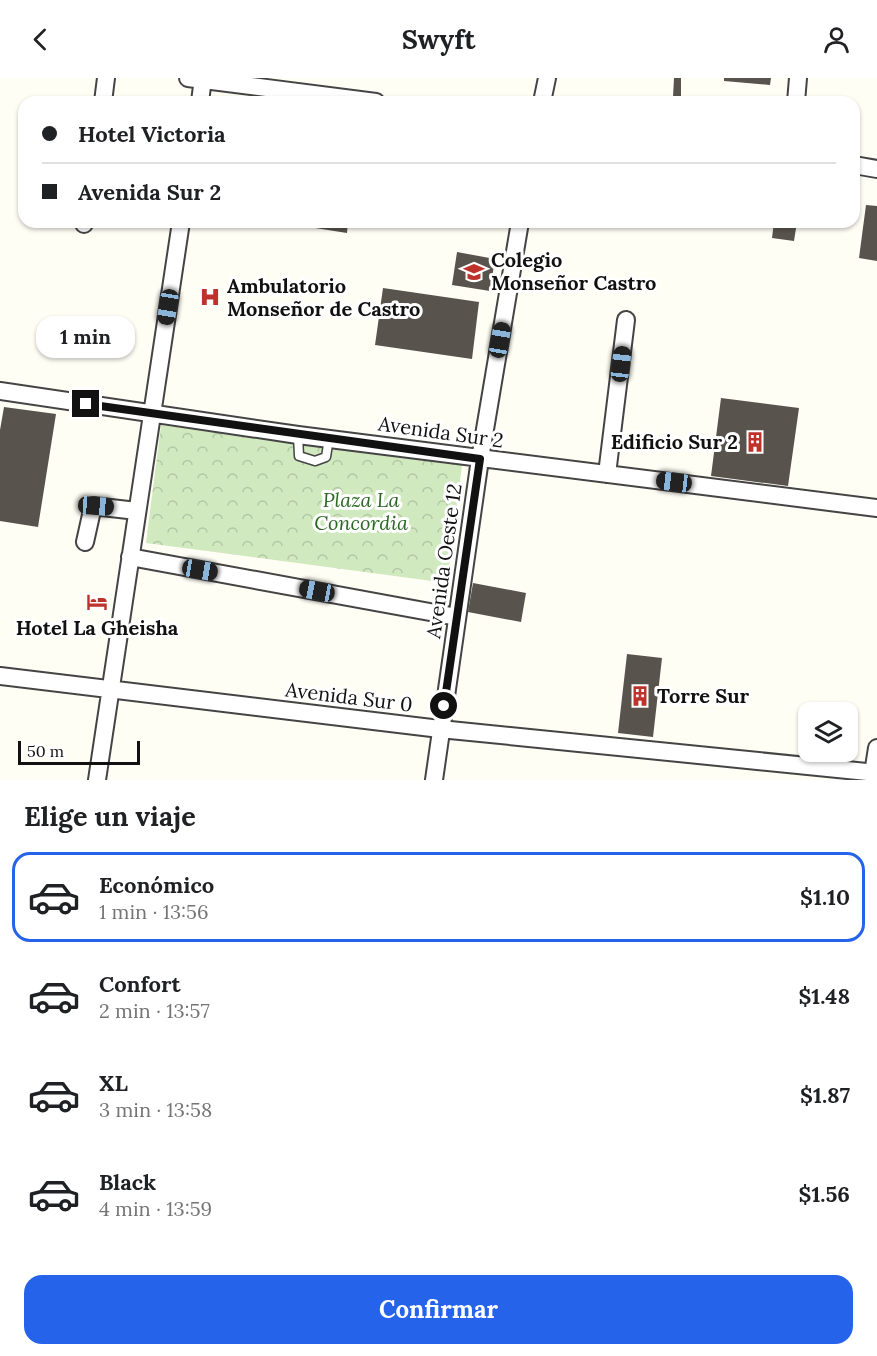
<!DOCTYPE html>
<html lang="es">
<head>
<meta charset="utf-8">
<style>
	:root { --surface:#fff; --page:#f6f6f6; --text:#202124; --muted:#757577; --line:#e0e0e0; --accent:#2563eb }
	body { margin:0; font-family:Lora,serif; background:var(--page); color:var(--text); height:100vh; display:flex; flex-direction:column; font-size:22px; white-space:nowrap }
	* { box-sizing:border-box; margin:0 }
	p { font-size:20px; color:var(--muted) }
	.icon { flex:none; width:33px; height:33px; fill:none; stroke:currentColor; stroke-width:2; stroke-linecap:round; stroke-linejoin:round }
	.map { position:relative; height:702px; overflow:hidden }
	.details { display:flex; flex-direction:column; background:var(--surface); flex:1 }
	.details>* { flex:none }
	.guide { position:absolute; left:18px; top:18px; width:842px; height:132px; border-radius:18px; box-shadow:0 2px 4px #0004; display:grid; align-content:center; height:132px; padding:0 24px; background:var(--surface) }
	.fabs { position:absolute; left:798px; top:624px; display:grid; gap:12px }
	.fabs a { display:grid; place-items:center; width:60px; height:60px; border-radius:12px; background:var(--surface); box-shadow:0 2px 4px #0004; font-size:30px }
	.scale { position:absolute; left:18px; bottom:15px; width:122px; box-sizing:border-box; padding-left:6px; border:3px solid #111; border-top:0; font-size:16px; line-height:21px; white-space:nowrap; color:#111; -webkit-text-stroke:4px #fff; paint-order:stroke }
	.end { position:absolute; width:27px; height:27px; margin:-14px; border:8px solid #111; background:#fff; box-shadow:0 0 0 3px #fff }
	.from { border-radius:50% }
	.bubble { position:absolute; height:42px; border-radius:18px; background:var(--surface); box-shadow:0 2px 4px #0004; font-size:20px; font-weight:800; line-height:42px; text-align:center }
	.car { position:absolute; width:18px; height:36px; margin:-18px -9px; border-radius:8px; box-shadow:0 0 4px 2px #0007; background:linear-gradient(#222 24%,#8ab4d8 0 40%,#222 0 76%,#8ab4d8 0 86%,#222 0) }
	.guide b { display:flex; align-items:center; gap:21px; height:57px; font-size:22px }
	.guide b+b { border-top:2px solid var(--line) }
	.guide i { width:15px; height:15px; background:var(--text) }
	ul { padding:0; list-style:none }
	li { display:flex; align-items:center; gap:18px; height:90px; margin:0 12px 9px; padding:0 12px; border:3px solid transparent; border-radius:18px }
	li div { flex:1 }
	li b { display:block; font-size:22px }
	li em { font-style:normal; font-weight:800 }
	li.current { border-color:var(--accent) }
	li>.icon { width:54px; height:54px; stroke-width:1.5 }
	h2 { padding:0 24px; font-size:27px; line-height:72px }
	.action { display:flex; gap:12px; margin-top:auto; padding:12px 24px }
	.action a { flex:1; height:69px; border-radius:18px; background:var(--accent); color:#fff; font-size:24px; font-weight:800; line-height:69px; text-align:center }
	header { display:flex; justify-content:space-between; align-items:center; height:78px; padding:0 24px; background:var(--surface); font-size:27px; font-weight:800 }
	.map>svg:first-child { display:block }
</style>
</head>
<body>
<header><svg class="icon" aria-label="back" viewBox="0 0 24 24"><path d="M15 5l-7 7 7 7"/></svg>Swyft<svg class="icon" aria-label="person" viewBox="0 0 24 24"><circle cx="12" cy="8" r="4"/><path d="M4 21q1-7 8-7t8 7"/></svg></header>
<div class="map">
<svg width="877" height="702" viewBox="0 0 877 702">
	<defs>
		<pattern id="park-crowns" width="20" height="18" patternUnits="userSpaceOnUse" patternTransform="scale(1.5)"><rect width="20" height="18" fill="#d1e9bf"/><path d="M2 6a3 3 0 1 1 6 0M12 15a3 3 0 1 1 6 0" fill="none" stroke="#b2c7a3"/></pattern>
	</defs>
	<rect width="100%" height="100%" fill="#fffef5"/>
	<path fill="url(#park-crowns)" d="M161,347L462,387L447,505L146,465Z"/>
	<path fill="#59534d" d="M674,0H681V20L673,19Z
		M724,0H771L770,7L724,3Z
		M866,127L877,128V183L859,180Z
		M277,144H348L347,155Z
		M774,144H797L794,163L772,160Z
		M457,174L495,181L490,213L452,207Z
		M383,210L479,224L472,281L375,267Z
		M721,320L799,330L788,408L711,398Z
		M4,329L56,336L38,449L0,443V352Z
		M473,505L526,515L521,544L468,534Z
		M627,576L662,580L653,659L618,655Z"/>
	<g fill="none" stroke-linecap="round" stroke-linejoin="round">
		<g stroke="#444" stroke-width="11">
			<path id="service" d="M298,357L299,378L315,383L326,379L329,360"/>
		</g>
		<g stroke="#444" stroke-width="20">
			<path id="minor" d="M188,0L376,24
				M103,24L106,0
				M200,24L203,0
				M542,24L547,0
				M796,24L798,0
				M854,87L877,91
				M84,146V144
				M0,313L298,357L877,430
				M607,396L626,242
				M85,464L93,428L137,433
				M130,479L457,539
				M0,598L440,651L877,695
				M97,702L181,144
				M434,702L480,381L520,144
				M872,702L877,670"/>
		</g>
		<use href="#service" stroke="#fff" stroke-width="8"/>
		<use href="#minor" stroke="#fff" stroke-width="16"/>
	</g>
	<g fill="none" stroke-linecap="round" stroke-linejoin="round">
		<path stroke="#111" stroke-width="8" d="M86,326L480,381L444,628"/>
	</g>
	<defs>
		<g id="school-bare" transform="scale(1.62)"><path d="M0-5L7-2L0 1L-7-2ZM-4 1L0 2.5L4 1V4Q0 6-4 4Z" fill="#bd332c" stroke="#fff" stroke-width="2.5" paint-order="stroke"/></g>
		<g id="hospital-bare" transform="scale(1.62)"><path d="M-5-5h3v3.5h4V-5h3V5h-3V1.5h-4V5h-3Z" fill="#bd332c" stroke="#fff" stroke-width="2.5" paint-order="stroke"/></g>
		<g id="building-bare" transform="scale(1.62)"><path d="M-4-6H4V6H1V3H-1V6H-4ZM-2.5-4.3h1.7v1.8h-1.7ZM.8-4.3h1.7v1.8H.8ZM-2.5-1h1.7V.8h-1.7ZM.8-1h1.7V.8H.8Z" fill="#bd332c" stroke="#fff" stroke-width="2.5" paint-order="stroke"/></g>
		<g id="hotel-bare" transform="scale(1.62)"><path d="M-6-4.5h1.5V1H6V5H4.5V3h-9V5H-6ZM-4 0a1.8 1.8 0 1 1 3.6 0ZM.5 0V-2.5h3Q6-2.5 6 0Z" fill="#bd332c" stroke="#fff" stroke-width="2.5" paint-order="stroke"/></g>
	</defs>
	<g fill-rule="evenodd">
		<use href="#school-bare" x="474" y="194"/>
		<use href="#hospital-bare" x="210" y="219"/>
		<use href="#building-bare" x="755" y="364"/>
		<use href="#hotel-bare" x="97" y="524"/>
		<use href="#building-bare" x="640" y="618"/>
	</g>
	<g text-anchor="middle" stroke-width="6" stroke-linejoin="round" paint-order="stroke">
		<g font-size="20" font-weight="bold" fill="#111" stroke="#fff" text-anchor="start">
			<text x="491" y="189">Colegio<tspan x="491" dy="23">Monseñor Castro</tspan></text>
			<text x="227" y="215">Ambulatorio<tspan x="227" dy="23">Monseñor de Castro</tspan></text>
			<text x="738" y="371" text-anchor="end">Edificio Sur 2</text>
			<text x="97" y="557" text-anchor="middle">Hotel La Gheisha</text>
			<text x="657" y="625">Torre Sur</text>
		</g>
		<g font-size="20" fill="#111" stroke="#fff">
			<text transform="translate(441 354) rotate(8)" y="7">Avenida Sur 2</text>
			<text transform="translate(444 483) rotate(-82)" y="7">Avenida Oeste 12</text>
			<text transform="translate(349 619) rotate(7)" y="7">Avenida Sur 0</text>
		</g>
		<g font-size="20" font-style="italic" fill="#2a6822" stroke="#fff">
			<text x="361" y="429">Plaza La<tspan x="361" dy="23">Concordia</tspan></text>
		</g>
	</g>
</svg>
<div class="fabs">
<a><svg class="icon" aria-label="layers" viewBox="0 0 24 24"><path d="M12 4l9 5-9 5-9-5zM3 14l9 5 9-5"/></svg></a>
</div>
<div class="scale">50 m</div>
<i class="end from" style="left:444px;top:628px"></i>
<i class="end" style="left:86px;top:326px"></i>
<div class="bubble" style="left:36px;top:238px;width:99px">1 min</div>
<i class="car" style="left:168px;top:229px;rotate:189deg"></i>
<i class="car" style="left:500px;top:262px;rotate:10deg"></i>
<i class="car" style="left:621px;top:286px;rotate:7deg"></i>
<i class="car" style="left:674px;top:404px;rotate:277deg"></i>
<i class="car" style="left:96px;top:428px;rotate:94deg"></i>
<i class="car" style="left:200px;top:492px;rotate:100deg"></i>
<i class="car" style="left:317px;top:513px;rotate:281deg"></i>
<div class="guide">
<b><i class="from"></i>Hotel Victoria</b>
<b><i></i>Avenida Sur 2</b>
</div>
</div>
<section class="details">
<h2>Elige un viaje</h2>
<ul>
<li class="current"><svg class="icon" aria-label="car" viewBox="0 0 24 24"><path d="M5 17H2v-5l4-1 3-4h7l3 4 3 1v5h-3M9 17h6M6 11h13"/><circle cx="7" cy="17" r="2"/><circle cx="17" cy="17" r="2"/></svg><div><b>Económico</b><p>1 min · 13:56</p></div><em>$1.10</em></li>
<li><svg class="icon" aria-label="car" viewBox="0 0 24 24"><path d="M5 17H2v-5l4-1 3-4h7l3 4 3 1v5h-3M9 17h6M6 11h13"/><circle cx="7" cy="17" r="2"/><circle cx="17" cy="17" r="2"/></svg><div><b>Confort</b><p>2 min · 13:57</p></div><em>$1.48</em></li>
<li><svg class="icon" aria-label="car" viewBox="0 0 24 24"><path d="M5 17H2v-5l4-1 3-4h7l3 4 3 1v5h-3M9 17h6M6 11h13"/><circle cx="7" cy="17" r="2"/><circle cx="17" cy="17" r="2"/></svg><div><b>XL</b><p>3 min · 13:58</p></div><em>$1.87</em></li>
<li><svg class="icon" aria-label="car" viewBox="0 0 24 24"><path d="M5 17H2v-5l4-1 3-4h7l3 4 3 1v5h-3M9 17h6M6 11h13"/><circle cx="7" cy="17" r="2"/><circle cx="17" cy="17" r="2"/></svg><div><b>Black</b><p>4 min · 13:59</p></div><em>$1.56</em></li>
</ul>
<div class="action"><a>Confirmar</a></div>
</section>
</body>
</html>
